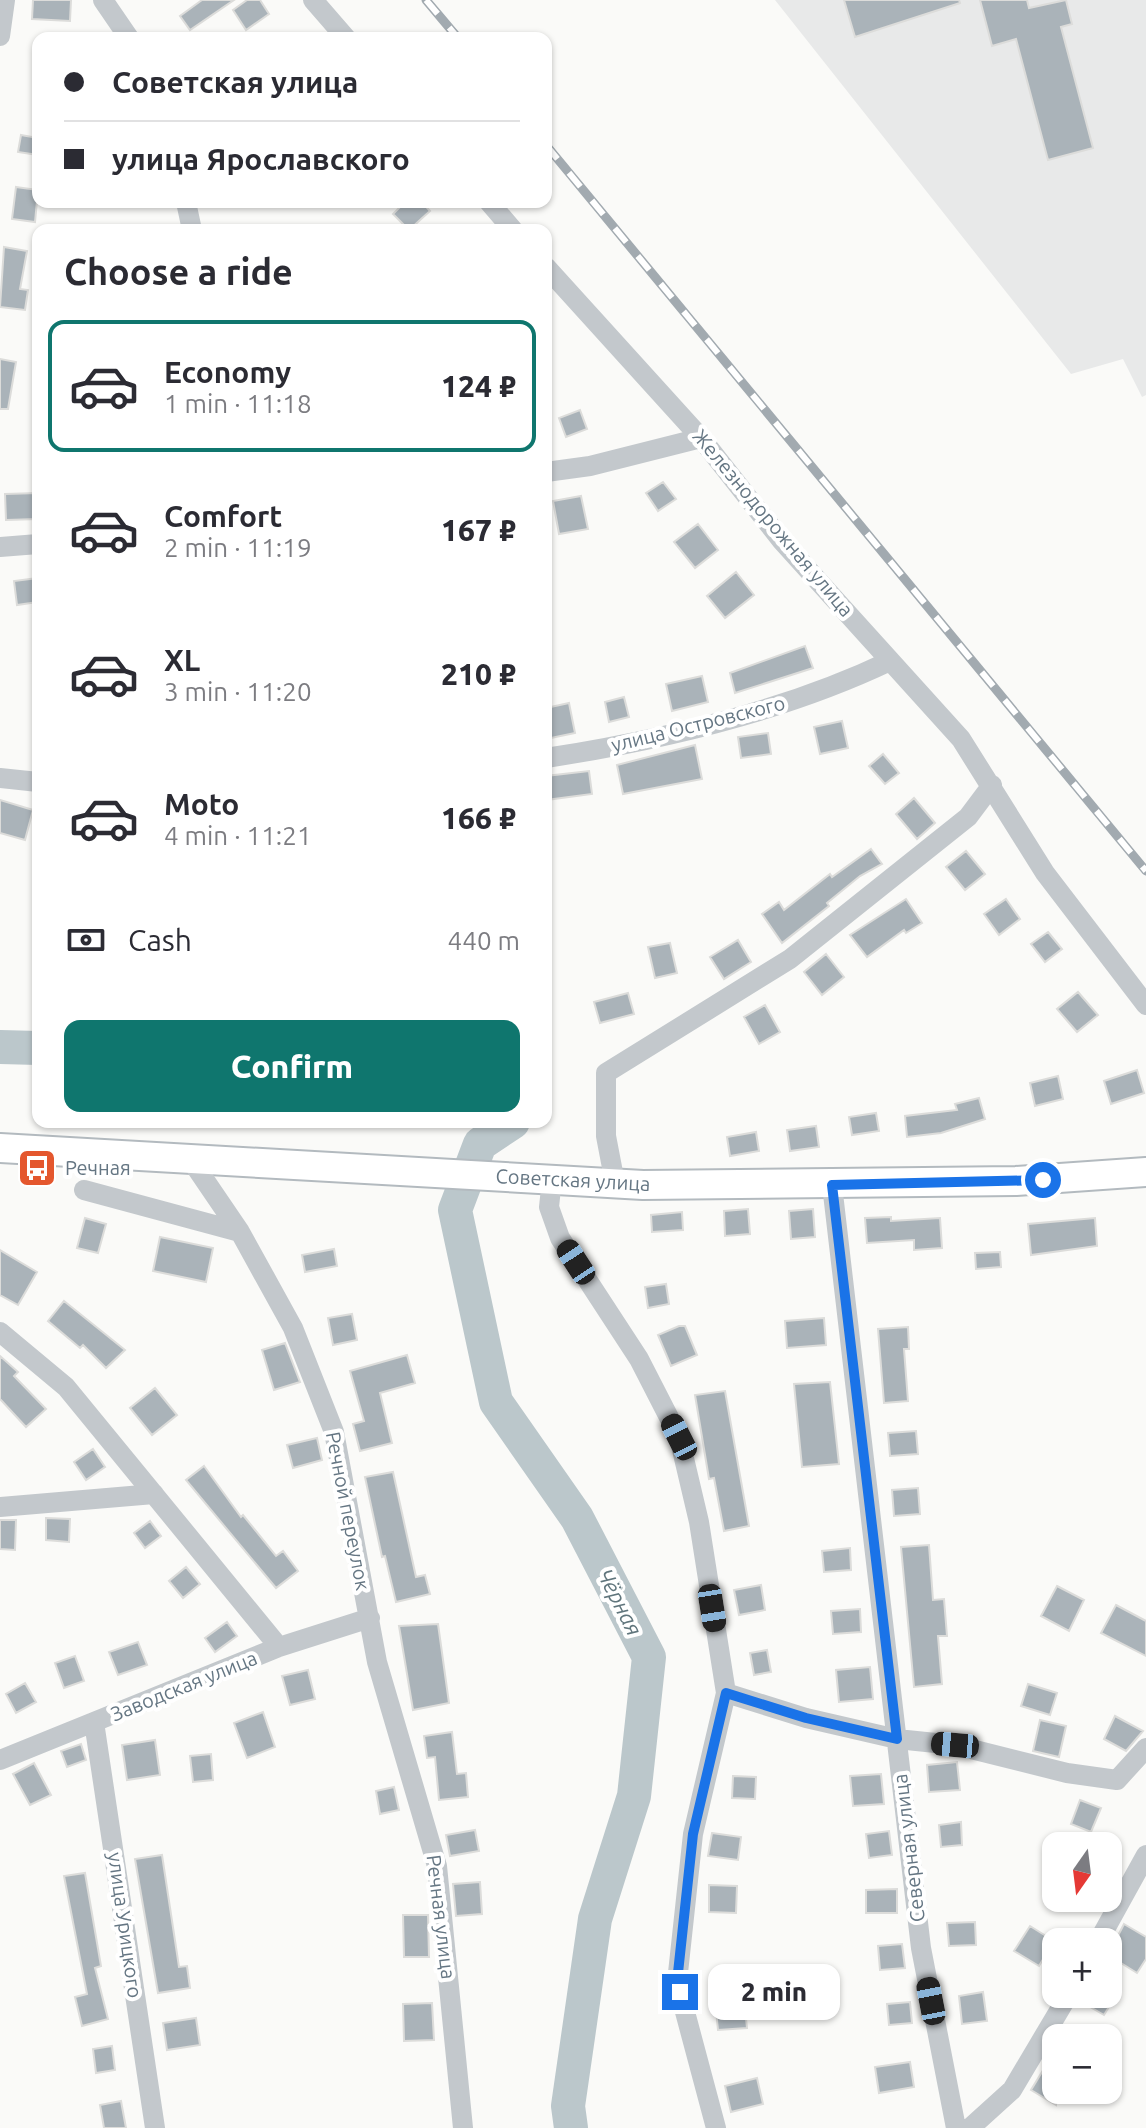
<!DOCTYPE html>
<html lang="en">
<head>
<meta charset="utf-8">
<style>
	:root { --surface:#fff; --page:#f2f2f3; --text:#2b2b33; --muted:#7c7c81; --line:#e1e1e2; --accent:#0f766e }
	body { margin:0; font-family:Ubuntu,sans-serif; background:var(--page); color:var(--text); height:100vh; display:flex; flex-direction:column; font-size:30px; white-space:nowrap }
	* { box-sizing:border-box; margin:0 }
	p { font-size:26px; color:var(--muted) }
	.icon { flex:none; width:44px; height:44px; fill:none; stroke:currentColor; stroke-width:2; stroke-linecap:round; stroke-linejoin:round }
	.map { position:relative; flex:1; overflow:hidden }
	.details { position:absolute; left:32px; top:224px; width:520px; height:904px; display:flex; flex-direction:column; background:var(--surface); border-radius:16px; box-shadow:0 2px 6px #0004 }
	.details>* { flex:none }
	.guide { position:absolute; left:32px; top:32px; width:520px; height:176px; border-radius:16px; box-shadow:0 2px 6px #0004; display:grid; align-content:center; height:176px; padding:0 32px; background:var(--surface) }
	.needle { width:52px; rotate:194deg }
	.controls { position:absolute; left:1042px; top:1832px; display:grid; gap:16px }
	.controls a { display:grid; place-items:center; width:80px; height:80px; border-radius:16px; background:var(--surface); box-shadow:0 2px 6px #0004; font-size:40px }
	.end { position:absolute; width:36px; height:36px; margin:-18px; border:10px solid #1a73e8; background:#fff; box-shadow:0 0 0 4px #fff }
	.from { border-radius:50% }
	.bubble { position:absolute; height:56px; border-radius:16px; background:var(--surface); box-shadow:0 2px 6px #0004; font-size:26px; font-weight:800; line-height:56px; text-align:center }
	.car { position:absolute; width:24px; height:48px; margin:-24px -12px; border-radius:10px; box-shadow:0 0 6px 2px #0007; background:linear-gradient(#222 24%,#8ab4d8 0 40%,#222 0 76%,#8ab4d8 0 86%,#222 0) }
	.guide b { display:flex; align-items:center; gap:28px; height:76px; font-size:30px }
	.guide b+b { border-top:2px solid var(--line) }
	.guide i { width:20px; height:20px; background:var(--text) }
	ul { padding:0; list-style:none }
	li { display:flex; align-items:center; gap:24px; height:132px; margin:0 16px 12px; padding:0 16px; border:4px solid transparent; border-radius:16px }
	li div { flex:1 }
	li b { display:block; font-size:30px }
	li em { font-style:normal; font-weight:800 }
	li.selected { border-color:var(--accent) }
	li>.icon { width:72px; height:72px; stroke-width:1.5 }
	h2 { padding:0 32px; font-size:36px; line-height:96px }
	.pay { display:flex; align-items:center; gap:20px; height:88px; padding:0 32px; font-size:30px }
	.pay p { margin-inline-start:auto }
	.button { display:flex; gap:16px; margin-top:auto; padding:16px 32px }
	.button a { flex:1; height:92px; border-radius:16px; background:var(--accent); color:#fff; font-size:32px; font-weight:800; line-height:92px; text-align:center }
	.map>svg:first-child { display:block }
</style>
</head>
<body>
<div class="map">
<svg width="1146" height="2128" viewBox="0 0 1146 2128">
	<rect width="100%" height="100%" fill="#fafaf8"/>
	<path fill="#e8e9e9" d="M775,0H1146V395L1142,397L1123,359L1071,374Z"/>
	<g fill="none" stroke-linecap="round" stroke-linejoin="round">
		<path stroke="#bbc7cb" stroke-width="34" d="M0,1047L38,1048
			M513,1122L480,1144L455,1210L496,1402L577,1518L649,1657L634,1796L595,1919L568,2106L571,2128"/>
	</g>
	<path fill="#aab3b9" stroke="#dcdcda" stroke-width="2" d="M33,0H71L70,21L32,19Z
		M202,0H234L190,30L180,16Z
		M247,0H260L269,14L246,30L233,10Z
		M844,0H959L960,3L855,37Z
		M980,0H1027L1029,8L1066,0L1072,24L1061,27L1093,148L1048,160L1016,39L992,46Z
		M21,135L38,138V155L18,152Z
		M16,187L38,190L35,222L12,219Z
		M405,202H422L430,211L409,230L393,214Z
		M4,247L27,251L20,289L28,290L25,310L0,307Z
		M0,359L16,362L8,409H0Z
		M580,410L587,429L566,437L559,418Z
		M663,482L676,499L658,511L646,493Z
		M38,493V519L6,520L5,494Z
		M581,496L588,529L559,534L553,501Z
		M698,524L718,550L695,568L674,542Z
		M736,572L754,595L725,618L707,596Z
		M38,578V602L17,605L14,581Z
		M805,646L813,668L735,693L730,673Z
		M702,676L708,702L672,711L666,684Z
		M624,697L629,717L609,722L605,702Z
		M569,703L575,733L546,739V708Z
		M842,721L848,748L820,754L814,727Z
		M768,733L771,754L741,758L738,737Z
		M695,745L702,779L623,794L617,765Z
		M883,754L899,773L885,784L869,766Z
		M589,771L592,794L546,800V776Z
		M914,798L935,823L917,839L896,814Z
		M0,800L33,810L25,840L0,833Z
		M871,849L882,864L860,876L827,903L829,906L782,943L762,914L779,902L784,910L830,874L832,877Z
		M966,851L985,874L965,890L946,867Z
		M906,899L922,923L906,933L904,930L867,957L850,935Z
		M1006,899L1020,919L999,935L984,914Z
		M1048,932L1062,949L1045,962L1031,944Z
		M738,940L751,962L724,979L710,957Z
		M670,943L677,973L655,978L648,947Z
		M826,954L844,977L822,995L804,972Z
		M1078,992L1098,1015L1077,1032L1057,1009Z
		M628,993L634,1014L600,1023L594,1002Z
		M765,1005L780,1032L759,1044L744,1017Z
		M1137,1070L1144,1093L1111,1104L1104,1081Z
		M1058,1076L1063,1099L1035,1106L1030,1083Z
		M979,1098L985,1119L941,1133L907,1137L905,1116L957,1110L955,1104Z
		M876,1113L879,1131L852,1135L849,1117Z
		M816,1126L819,1147L790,1151L787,1130Z
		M756,1132L759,1151L730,1156L727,1137Z
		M748,1209L750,1234L725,1236L724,1211Z
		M813,1209L815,1237L791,1239L789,1211Z
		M682,1212L683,1230L652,1232L651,1215Z
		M891,1217V1221L940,1218L942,1248L914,1250V1240L867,1243L865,1218Z
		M85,1218L106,1224L98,1253L77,1248Z
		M1095,1218L1097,1246L1031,1255L1028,1224Z
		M160,1237L213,1248L206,1282L153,1271Z
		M334,1249L337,1266L305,1272L302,1255Z
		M0,1250L37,1272L18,1305L0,1295Z
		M1000,1252L1001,1267L976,1269L975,1253Z
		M666,1284L669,1304L648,1308L645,1287Z
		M64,1301L125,1350L106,1368L83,1345L80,1348L48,1321Z
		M352,1314L357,1340L333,1345L328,1318Z
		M824,1318L826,1345L787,1348L785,1321Z
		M679,1326H685L697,1355L671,1366L658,1335Z
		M908,1327L909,1349H904L908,1401L884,1403L878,1329Z
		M285,1343L300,1382L274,1390L262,1350Z
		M407,1355L415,1383L380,1393L392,1443L360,1451L353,1424L364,1421L350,1371Z
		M0,1356L18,1372L14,1376L46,1409L26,1427L0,1399Z
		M830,1382L839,1464L802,1467L794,1384Z
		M155,1388L177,1415L152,1435L130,1408Z
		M725,1391L749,1526L724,1531L714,1478L709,1479L695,1395Z
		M916,1431L918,1454L890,1456L888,1433Z
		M317,1438L322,1460L293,1468L287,1445Z
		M93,1449L105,1467L86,1480L74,1462Z
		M204,1466L241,1517L243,1515L276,1556L283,1551L298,1571L276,1588L186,1480Z
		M393,1472L416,1577L425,1575L430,1594L396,1602L385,1556L382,1557L365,1477Z
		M918,1488L920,1514L894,1516L892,1490Z
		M46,1518L70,1519L69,1542L46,1540Z
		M0,1520H16L15,1550L0,1549Z
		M150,1521L161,1536L145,1548L134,1533Z
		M929,1545L933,1600L944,1599L947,1636H938L942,1684L914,1687L901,1547Z
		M850,1548L851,1570L824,1572L822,1551Z
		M186,1567L200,1584L183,1598L169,1581Z
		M761,1585L765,1610L739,1615L734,1590Z
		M1057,1586L1084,1600L1069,1631L1041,1616Z
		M1116,1605L1146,1621V1656L1101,1633Z
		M860,1609L861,1632L833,1634L831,1611Z
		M227,1622L237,1636L215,1652L205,1638Z
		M438,1624L449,1703L413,1710L399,1626Z
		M138,1642L147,1665L118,1675L109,1652Z
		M767,1650L771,1672L754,1675L750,1653Z
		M75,1656L84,1681L64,1688L55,1663Z
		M870,1667L873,1699L839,1702L836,1670Z
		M308,1670L315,1699L290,1705L282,1676Z
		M25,1683L36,1702L16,1713L6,1694Z
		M1028,1684L1057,1693L1050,1715L1021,1706Z
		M263,1712L275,1747L247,1758L234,1723Z
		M1115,1716L1143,1731L1126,1751L1104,1739Z
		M1040,1720L1066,1726L1059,1757L1033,1751Z
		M452,1732L457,1774L466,1773L468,1797L439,1800L435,1757L427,1758L424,1736Z
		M155,1740L160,1775L127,1780L122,1745Z
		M81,1744L86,1760L67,1767L61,1751Z
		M211,1754L213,1780L193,1782L190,1756Z
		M957,1762L960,1790L929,1792L927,1765Z
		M34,1763L51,1795L30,1805L13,1774Z
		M881,1774L884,1804L853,1806L850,1776Z
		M733,1776L756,1777L755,1799L732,1798Z
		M394,1787L399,1810L380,1814L376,1791Z
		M1080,1800L1101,1808L1091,1832L1071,1824Z
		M961,1822L962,1845L941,1847L939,1825Z
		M475,1830L479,1851L450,1856L446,1835Z
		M889,1831L892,1855L869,1858L866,1834Z
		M712,1833L741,1837L738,1860L708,1856Z
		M162,1855L179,1967L187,1966L190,1988L158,1993L135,1859Z
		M85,1873L101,1966L95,1968L108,2019L82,2026L75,1997L87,1994L64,1876Z
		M480,1882L482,1914L456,1916L453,1884Z
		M709,1885L737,1886L736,1913L709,1912Z
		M897,1889V1913H866V1890Z
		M403,1915H428L429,1957H404Z
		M975,1922L976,1945L949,1946L947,1923Z
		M1124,1924L1146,1937V1959L1137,1973L1108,1955Z
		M1030,1926L1054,1941L1039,1966L1014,1951Z
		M902,1944L905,1968L880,1970L878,1946Z
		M743,1989L747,2028L718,2030L714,1992Z
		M983,1992L987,2021L962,2024L959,1996Z
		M1082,1994H1117L1104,2015L1080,2001Z
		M910,2002L912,2023L889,2025L887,2004Z
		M432,2003L434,2040L404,2041L403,2004Z
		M196,2018L200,2045L167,2050L163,2023Z
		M112,2046L115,2070L96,2073L93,2049Z
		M1056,2049V2105L1031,2090Z
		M910,2062L914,2087L879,2093L875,2067Z
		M757,2078L763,2104L731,2112L725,2086Z
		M121,2101L126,2128H104L100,2105Z"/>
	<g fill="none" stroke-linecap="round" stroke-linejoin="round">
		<g stroke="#b3babf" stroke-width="32">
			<path id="secondary" d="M0,1148L643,1185L1016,1181L1146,1172"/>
		</g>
		<path stroke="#c3c8cc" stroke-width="20" d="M103,0L129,38
			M313,0L346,38
			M0,36L5,0
			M186,202L192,230
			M489,202L513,230
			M546,267L701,438L782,541L961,739L1045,873L1146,1005
			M546,472L590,466L701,438
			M0,547L38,544
			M546,758C663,740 783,712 890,661
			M0,778L38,782
			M552,1179L549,1207L560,1238L639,1359L679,1437L699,1522L726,1693L693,1834L677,1982L716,2128
			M615,1183L606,1136V1073L790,959L968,817L992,785
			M832,1185L921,1948L956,2128
			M84,1190L240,1232L191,1160
			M240,1232L293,1328L334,1432L377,1662L437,1866L463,2128
			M0,1332L66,1387L279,1647
			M0,1507L154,1494
			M726,1693L806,1718L897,1739L955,1745L1067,1773L1117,1780L1146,1748
			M94,1722L155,2128
			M0,1760L279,1647L370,1618
			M1098,1942L1146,1855
			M970,2128L1012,2090L1069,1994"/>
		<use href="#secondary" stroke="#fff" stroke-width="28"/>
		<g stroke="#a2aab0" stroke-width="9">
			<path id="rail" d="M426,0L458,38
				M546,145L1146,871"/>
		</g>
		<use href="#rail" stroke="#fff" stroke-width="6" stroke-dasharray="18" stroke-linecap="butt"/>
	</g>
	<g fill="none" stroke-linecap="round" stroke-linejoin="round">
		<path stroke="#1a73e8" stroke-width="10" d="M680,1992L677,1982L693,1834L726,1693L806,1718L897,1739L832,1185L1043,1180"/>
	</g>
	<defs>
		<g id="bus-square" transform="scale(2)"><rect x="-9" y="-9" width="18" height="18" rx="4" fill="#e4572e" stroke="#fff"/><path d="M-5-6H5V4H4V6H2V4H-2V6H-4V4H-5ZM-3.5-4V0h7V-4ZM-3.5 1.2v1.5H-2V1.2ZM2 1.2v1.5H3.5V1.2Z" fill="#fff"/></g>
	</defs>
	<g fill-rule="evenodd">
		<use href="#bus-square" x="37" y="1168"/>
	</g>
	<g text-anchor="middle" stroke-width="8" stroke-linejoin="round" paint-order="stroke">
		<g font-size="20" fill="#657683" stroke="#fff">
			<text transform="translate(773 523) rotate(50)" y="7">Железнодорожная улица</text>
			<text transform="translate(698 724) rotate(-14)" y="7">улица Островского</text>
			<text transform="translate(573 1180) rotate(3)" y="7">Советская улица</text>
			<text transform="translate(348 1511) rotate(79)" y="7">Речной переулок</text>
			<text transform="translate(184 1686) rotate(-22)" y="7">Заводская улица</text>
			<text transform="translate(909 1848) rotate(-97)" y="7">Северная улица</text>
			<text transform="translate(441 1917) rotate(83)" y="7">Речная улица</text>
			<text transform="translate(125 1925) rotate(82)" y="7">улица Урицкого</text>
		</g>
		<g font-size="20" fill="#657683" stroke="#fff" text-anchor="start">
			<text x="65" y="1175">Речная</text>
		</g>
		<g font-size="22" font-style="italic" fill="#60757c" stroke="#fff">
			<text transform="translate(620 1602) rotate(63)" y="8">Чёрная</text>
		</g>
	</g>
</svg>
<div class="controls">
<a><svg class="needle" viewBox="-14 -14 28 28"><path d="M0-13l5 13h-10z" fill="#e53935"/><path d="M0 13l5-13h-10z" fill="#7c7c81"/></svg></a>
<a>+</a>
<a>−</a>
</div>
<i class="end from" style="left:1043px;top:1180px"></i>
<i class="end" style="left:680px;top:1992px"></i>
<div class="bubble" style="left:708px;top:1964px;width:132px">2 min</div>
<i class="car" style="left:576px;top:1262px;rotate:327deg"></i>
<i class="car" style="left:679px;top:1437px;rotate:333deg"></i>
<i class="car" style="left:712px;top:1608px;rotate:171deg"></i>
<i class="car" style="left:955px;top:1745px;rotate:275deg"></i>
<i class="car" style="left:931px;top:2001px;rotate:349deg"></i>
<div class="guide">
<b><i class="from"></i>Советская улица</b>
<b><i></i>улица Ярославского</b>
</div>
<section class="details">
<h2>Choose a ride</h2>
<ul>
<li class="selected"><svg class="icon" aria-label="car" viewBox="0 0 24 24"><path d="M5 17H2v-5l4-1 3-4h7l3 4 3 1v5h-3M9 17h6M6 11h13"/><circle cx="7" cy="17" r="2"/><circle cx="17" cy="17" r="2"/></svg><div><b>Economy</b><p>1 min · 11:18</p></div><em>124 ₽</em></li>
<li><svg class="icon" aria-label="car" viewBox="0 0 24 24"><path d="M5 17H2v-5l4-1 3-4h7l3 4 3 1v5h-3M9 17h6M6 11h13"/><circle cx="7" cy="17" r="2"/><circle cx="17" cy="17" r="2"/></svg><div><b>Comfort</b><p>2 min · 11:19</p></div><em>167 ₽</em></li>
<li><svg class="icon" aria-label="car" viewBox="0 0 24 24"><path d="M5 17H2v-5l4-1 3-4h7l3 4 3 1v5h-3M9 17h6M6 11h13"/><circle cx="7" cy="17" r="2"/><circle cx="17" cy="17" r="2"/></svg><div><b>XL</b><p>3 min · 11:20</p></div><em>210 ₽</em></li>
<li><svg class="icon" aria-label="car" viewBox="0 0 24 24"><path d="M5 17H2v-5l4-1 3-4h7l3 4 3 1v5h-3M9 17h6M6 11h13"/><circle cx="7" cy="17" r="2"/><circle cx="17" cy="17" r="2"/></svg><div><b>Moto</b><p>4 min · 11:21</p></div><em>166 ₽</em></li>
</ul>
<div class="pay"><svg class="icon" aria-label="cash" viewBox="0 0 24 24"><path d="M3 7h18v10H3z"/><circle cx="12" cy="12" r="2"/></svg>Cash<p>440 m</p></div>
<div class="button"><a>Confirm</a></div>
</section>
</div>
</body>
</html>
